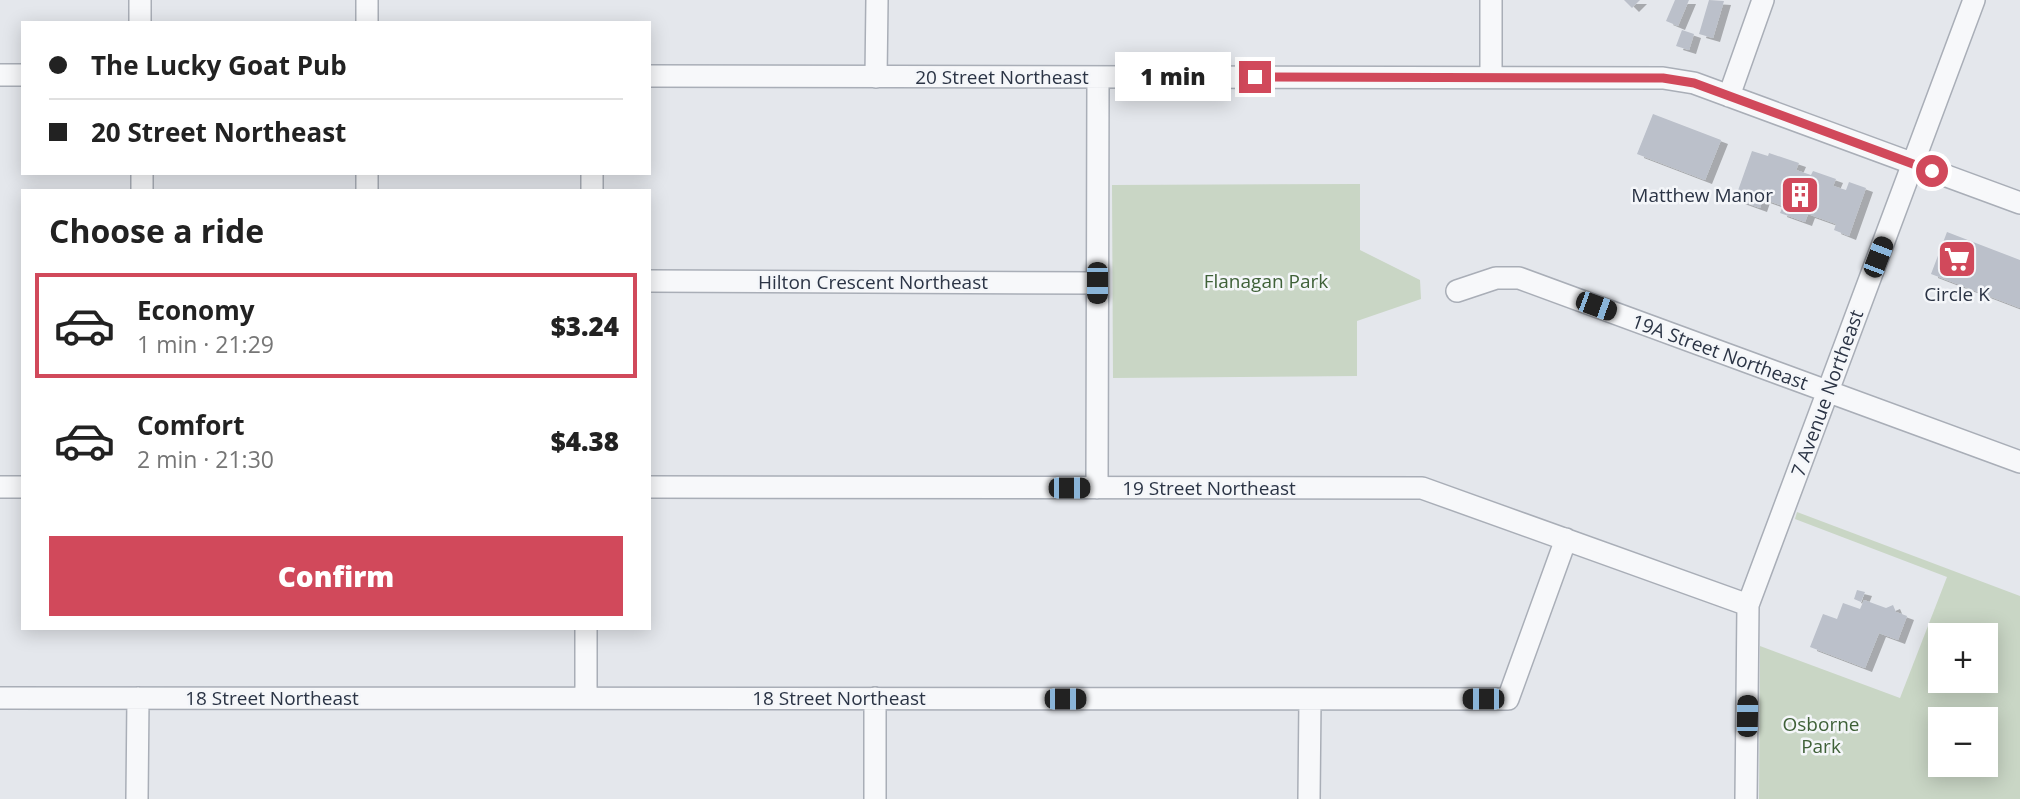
<!DOCTYPE html>
<html lang="en">
<head>
<meta charset="utf-8">
<style>
	:root { --surface:#fff; --page:#f2f2f2; --text:#222; --muted:#767676; --line:#e0e0e0; --accent:#d1495b }
	body { margin:0; font-family:"Open Sans",sans-serif; background:var(--page); color:var(--text); height:100vh; display:flex; flex-direction:column; font-size:26px; white-space:nowrap }
	* { box-sizing:border-box; margin:0 }
	p { font-size:23px; color:var(--muted) }
	.icon { flex:none; width:38px; height:38px; fill:none; stroke:currentColor; stroke-width:2; stroke-linecap:round; stroke-linejoin:round }
	.map { position:relative; flex:1; overflow:hidden }
	.details { position:absolute; left:21px; top:189px; width:630px; height:441px; display:flex; flex-direction:column; background:var(--surface); border-radius:0px; box-shadow:0 4px 18px #0003 }
	.details>* { flex:none }
	.top-card { position:absolute; left:21px; top:21px; width:630px; height:154px; border-radius:0px; box-shadow:0 4px 18px #0003; display:grid; align-content:center; height:154px; padding:0 28px; background:var(--surface) }
	.controls { position:absolute; left:1928px; top:623px; display:grid; gap:14px }
	.controls a { display:grid; place-items:center; width:70px; height:70px; border-radius:0px; background:var(--surface); box-shadow:0 4px 18px #0003; font-size:35px }
	.end { position:absolute; width:32px; height:32px; margin:-16px; border:9px solid #d1495b; background:#fff; box-shadow:0 0 0 4px #fff }
	.from { border-radius:50% }
	.bubble { position:absolute; height:49px; border-radius:0px; background:var(--surface); box-shadow:0 4px 18px #0003; font-size:23px; font-weight:800; line-height:49px; text-align:center }
	.car { position:absolute; width:21px; height:42px; margin:-21px -10px; border-radius:9px; box-shadow:0 0 5px 2px #0007; background:linear-gradient(#222 24%,#8ab4d8 0 40%,#222 0 76%,#8ab4d8 0 86%,#222 0) }
	.top-card b { display:flex; align-items:center; gap:24px; height:66px; font-size:26px }
	.top-card b+b { border-top:2px solid var(--line) }
	.top-card i { width:18px; height:18px; background:var(--text) }
	ul { padding:0; list-style:none }
	li { display:flex; align-items:center; gap:21px; height:105px; margin:0 14px 10px; padding:0 14px; border:4px solid transparent; border-radius:0px }
	li div { flex:1 }
	li b { display:block; font-size:26px }
	li em { font-style:normal; font-weight:800 }
	li.current { border-color:var(--accent) }
	li>.icon { width:63px; height:63px; stroke-width:1.5 }
	h2 { padding:0 28px; font-size:32px; line-height:84px }
	.cta { display:flex; gap:14px; margin-top:auto; padding:14px 28px }
	.cta a { flex:1; height:80px; border-radius:0px; background:var(--accent); color:#fff; font-size:28px; font-weight:800; line-height:80px; text-align:center }
	.map>svg:first-child { display:block }
</style>
</head>
<body>
<div class="map">
<svg width="2020" height="799" viewBox="0 0 2020 799">
	<defs>
		<filter id="shadow"><feDropShadow dx="7" dy="4" stdDeviation="0" flood-color="#0004"/></filter>
	</defs>
	<rect width="100%" height="100%" fill="#e4e7ec"/>
	<path fill="#c9d6c5" fill-rule="evenodd" d="M1360,184V250L1420,280L1421,299L1357,321V376L1113,378L1112,185Z
		M1797,512L2020,596V799H1759L1760,646L1900,698L1947,577L1795,519ZM1941,635H1986V681H1941ZM1986,719V765H1941V719Z"/>
	<path fill="#bbc0ca" filter="url(#shadow)" d="M1624,0H1640L1632,8Z
		M1675,0H1689L1678,26L1666,21Z
		M1709,0L1724,1L1713,38L1699,34Z
		M1682,30L1694,34L1689,50L1676,46Z
		M1653,114L1721,140L1705,180L1637,154Z
		M1752,151L1768,156L1769,153L1799,163L1796,170L1811,175L1813,171L1836,179L1833,186L1846,190L1849,182L1866,188L1849,236L1834,230L1836,224L1808,214L1805,222L1780,213L1783,206L1763,199L1760,208L1735,199Z
		M1947,232L2020,260V308L1931,274Z
		M1857,590L1865,592L1861,602L1854,599Z
		M1864,600L1886,608L1893,605L1896,612L1907,616L1898,640L1879,633L1865,668L1810,647L1823,614L1837,619L1843,603L1860,609Z"/>
	<g fill="none" stroke-linecap="round" stroke-linejoin="round">
		<g stroke="#a9aeb7" stroke-width="24">
			<path id="minor" d="M1491,0V77
				M140,23V0
				M367,23V0
				M0,75H23
				M649,76L1663,78L1694,83L2020,203
				M876,77L877,0
				M1729,96L1763,0
				M142,191V173
				M367,191V173
				M592,191V173
				M649,281L1097,283
				M1457,291L1496,278H1519L2020,462
				M0,487H23
				M649,487L1422,488L1748,605
				M1097,488L1098,77
				M586,628V698
				M0,698L1508,699L1566,539
				M137,799L138,698
				M875,799V698
				M1309,799L1310,699
				M1746,799L1748,605L1974,0"/>
		</g>
		<use href="#minor" stroke="#f7f8fa" stroke-width="21"/>
	</g>
	<g fill="none" stroke-linecap="round" stroke-linejoin="round">
		<path stroke="#d1495b" stroke-width="9" d="M1255,77L1663,78L1694,83L1932,171"/>
	</g>
	<defs>
		<g id="building-square" transform="scale(2.0125)"><rect x="-9" y="-9" width="18" height="18" rx="4" fill="#d1495b" stroke="#f4f6f9"/><path d="M-4-6H4V6H1V3H-1V6H-4ZM-2.5-4.3h1.7v1.8h-1.7ZM.8-4.3h1.7v1.8H.8ZM-2.5-1h1.7V.8h-1.7ZM.8-1h1.7V.8H.8Z" fill="#fff"/></g>
		<g id="supermarket-square" transform="scale(2.0125)"><rect x="-9" y="-9" width="18" height="18" rx="4" fill="#d1495b" stroke="#f4f6f9"/><path d="M-6-5.5h2.5l.6 2H6L4.5 2H-2.5L-4.4-4H-6ZM-1.5 3.2a1.3 1.3 0 1 0 .1 0ZM3 3.2a1.3 1.3 0 1 0 .1 0Z" fill="#fff"/></g>
	</defs>
	<g fill-rule="evenodd">
		<use href="#building-square" x="1800" y="195"/>
		<use href="#supermarket-square" x="1957" y="259"/>
	</g>
	<g text-anchor="middle" stroke-width="5" stroke-linejoin="round" paint-order="stroke">
		<g font-size="19" fill="#2b3445" stroke="#f4f6f9">
			<text x="1002" y="84">20 Street Northeast</text>
			<text x="873" y="289">Hilton Crescent Northeast</text>
			<text transform="translate(1720 352) rotate(20)" y="7">19A Street Northeast</text>
			<text transform="translate(1827 393) rotate(-70)" y="7">7 Avenue Northeast</text>
			<text x="1209" y="495">19 Street Northeast</text>
			<text x="272" y="705">18 Street Northeast</text>
			<text x="839" y="705">18 Street Northeast</text>
		</g>
		<g font-size="19" fill="#2b3445" stroke="#f4f6f9" text-anchor="end">
			<text x="1773" y="202">Matthew Manor</text>
			<text x="1957" y="301" text-anchor="middle">Circle K</text>
		</g>
		<g font-size="19" fill="#3f6138" stroke="#f4f6f9">
			<text x="1266" y="288">Flanagan Park</text>
			<text x="1821" y="731">Osborne<tspan x="1821" dy="22">Park</tspan></text>
		</g>
	</g>
</svg>
<div class="controls">
<a>+</a>
<a>−</a>
</div>
<i class="end from" style="left:1932px;top:171px"></i>
<i class="end" style="left:1255px;top:77px"></i>
<div class="bubble" style="left:1115px;top:52px;width:116px">1 min</div>
<i class="car" style="left:1878px;top:257px;rotate:21deg"></i>
<i class="car" style="left:1097px;top:283px;rotate:180deg"></i>
<i class="car" style="left:1596px;top:306px;rotate:110deg"></i>
<i class="car" style="left:1069px;top:488px;rotate:90deg"></i>
<i class="car" style="left:1065px;top:699px;rotate:90deg"></i>
<i class="car" style="left:1483px;top:699px;rotate:270deg"></i>
<i class="car" style="left:1747px;top:716px;rotate:1deg"></i>
<div class="top-card">
<b><i class="from"></i>The Lucky Goat Pub</b>
<b><i></i>20 Street Northeast</b>
</div>
<section class="details">
<h2>Choose a ride</h2>
<ul>
<li class="current"><svg class="icon" aria-label="car" viewBox="0 0 24 24"><path d="M5 17H2v-5l4-1 3-4h7l3 4 3 1v5h-3M9 17h6M6 11h13"/><circle cx="7" cy="17" r="2"/><circle cx="17" cy="17" r="2"/></svg><div><b>Economy</b><p>1 min · 21:29</p></div><em>$3.24</em></li>
<li><svg class="icon" aria-label="car" viewBox="0 0 24 24"><path d="M5 17H2v-5l4-1 3-4h7l3 4 3 1v5h-3M9 17h6M6 11h13"/><circle cx="7" cy="17" r="2"/><circle cx="17" cy="17" r="2"/></svg><div><b>Comfort</b><p>2 min · 21:30</p></div><em>$4.38</em></li>
</ul>
<div class="cta"><a>Confirm</a></div>
</section>
</div>
</body>
</html>
